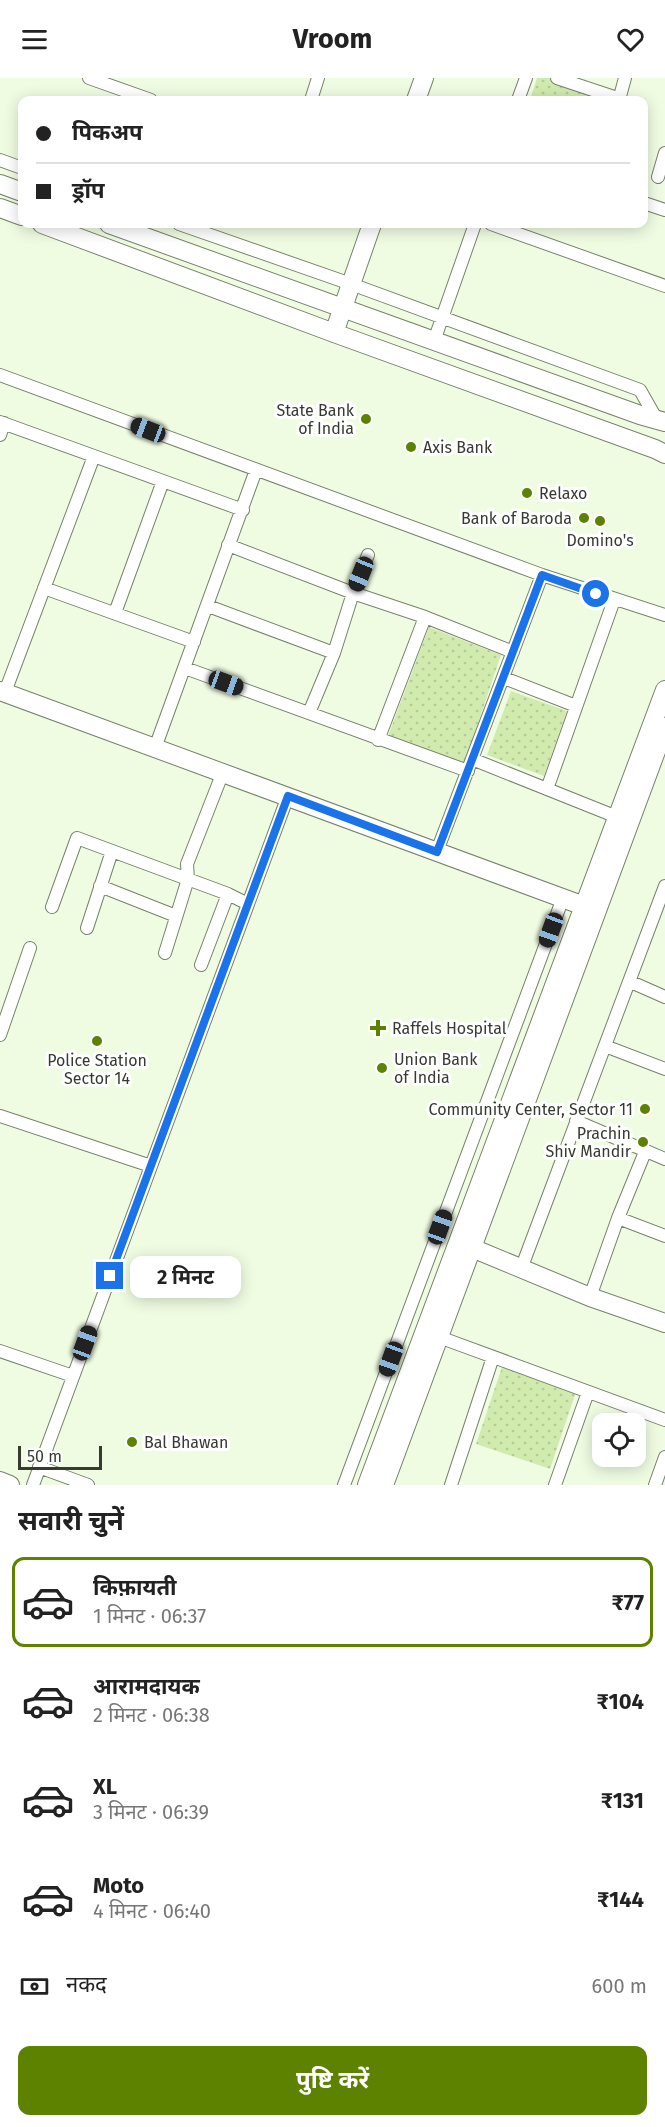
<!DOCTYPE html>
<html lang="hi">
<head>
<meta charset="utf-8">
<style>
	:root { --surface:#fff; --page:#f2f2f2; --text:#222; --muted:#767676; --line:#e0e0e0; --accent:#5d8200 }
	body { margin:0; font-family:"Fira Sans","Noto Sans Devanagari",sans-serif; background:var(--page); color:var(--text); height:100vh; display:flex; flex-direction:column; font-size:22px; white-space:nowrap }
	* { box-sizing:border-box; margin:0 }
	p { font-size:20px; color:var(--muted) }
	.icon { flex:none; width:33px; height:33px; fill:none; stroke:currentColor; stroke-width:2; stroke-linecap:round; stroke-linejoin:round }
	.map { position:relative; height:1407px; overflow:hidden }
	.drawer { display:flex; flex-direction:column; background:var(--surface); flex:1 }
	.drawer>* { flex:none }
	.guide { position:absolute; left:18px; top:18px; width:630px; height:132px; border-radius:12px; box-shadow:0 3px 15px #0003; display:grid; align-content:center; height:132px; padding:0 18px; background:var(--surface) }
	.tools { position:absolute; left:592px; top:1335px; display:grid; gap:12px }
	.tools a { display:grid; place-items:center; width:54px; height:54px; border-radius:12px; background:var(--surface); box-shadow:0 3px 15px #0003; font-size:30px }
	.scale { position:absolute; left:18px; bottom:15px; width:84px; box-sizing:border-box; padding-left:6px; border:3px solid #363a30; border-top:0; font-size:16px; line-height:21px; white-space:nowrap; color:#363a30; -webkit-text-stroke:4px #fff; paint-order:stroke }
	.end { position:absolute; width:27px; height:27px; margin:-14px; border:8px solid #1a73e8; background:#fff; box-shadow:0 0 0 3px #fff }
	.from { border-radius:50% }
	.bubble { position:absolute; height:42px; border-radius:12px; background:var(--surface); box-shadow:0 3px 15px #0003; font-size:20px; font-weight:700; line-height:42px; text-align:center }
	.car { position:absolute; width:18px; height:36px; margin:-18px -9px; border-radius:8px; box-shadow:0 0 4px 2px #0007; background:linear-gradient(#222 24%,#8ab4d8 0 40%,#222 0 76%,#8ab4d8 0 86%,#222 0) }
	.guide b { display:flex; align-items:center; gap:21px; height:57px; font-size:22px }
	.guide b+b { border-top:2px solid var(--line) }
	.guide i { width:15px; height:15px; background:var(--text) }
	ul { padding:0; list-style:none }
	li { display:flex; align-items:center; gap:18px; height:90px; margin:0 12px 9px; padding:0 6px; border:3px solid transparent; border-radius:12px }
	li div { flex:1 }
	li b { display:block; font-size:22px }
	li em { font-style:normal; font-weight:700 }
	li.active { border-color:var(--accent) }
	li>.icon { width:54px; height:54px; stroke-width:1.5 }
	h2 { padding:0 18px; font-size:27px; line-height:72px }
	.pay { display:flex; align-items:center; gap:15px; height:66px; padding:0 18px; font-size:22px }
	.pay p { margin-inline-start:auto }
	.primary-button { display:flex; gap:12px; margin-top:auto; padding:12px 18px }
	.primary-button a { flex:1; height:69px; border-radius:12px; background:var(--accent); color:#fff; font-size:24px; font-weight:700; line-height:69px; text-align:center }
	header { display:flex; justify-content:space-between; align-items:center; height:78px; padding:0 18px; background:var(--surface); font-size:27px; font-weight:700 }
	.map>svg:first-child { display:block }
</style>
</head>
<body>
<header><svg class="icon" aria-label="menu" viewBox="0 0 24 24"><path d="M4 6h16M4 12h16M4 18h16"/></svg>Vroom<svg class="icon" aria-label="heart" viewBox="0 0 24 24"><path d="M12 20l-8-8c-3-5 5-10 8-4 3-6 11-1 8 4z"/></svg></header>
<div class="map">
<svg width="665" height="1407" viewBox="0 0 665 1407">
	<defs>
		<pattern id="park-dots" width="8" height="8" patternUnits="userSpaceOnUse" patternTransform="scale(1.5)"><rect width="8" height="8" fill="#d1ebaf"/><path d="M2 2h.1M6 6h.1" fill="none" stroke="#b4ca97" stroke-width="1.8" stroke-linecap="round"/></pattern>
	</defs>
	<rect width="100%" height="100%" fill="#f0fce2"/>
	<path fill="url(#park-dots)" d="M537,0H549L606,21V22H530Z
		M429,549L501,577L464,687L388,658Z
		M511,613L567,633L544,698L487,677Z
		M502,1289L576,1314L550,1391L476,1366Z"/>
	<g fill="none" stroke-linecap="round" stroke-linejoin="round">
		<g stroke="#78826b" stroke-width="14">
			<path id="street" d="M89,0L151,22
				M557,0L620,21
				M311,22L318,0
				M518,22L526,0
				M619,22L625,0
				M0,82L22,90
				M658,99L665,75
				M644,125L665,132
				M179,146L351,206L640,312L657,342
				M491,146L665,208
				M434,263L475,146
				M0,297L542,497L665,537
				M0,344L243,432
				M0,357L4,345
				M228,467L353,515L425,539L513,574
				M44,510L194,564
				M208,528L334,575
				M115,535L163,403
				M185,590L468,693
				M504,600L576,628
				M5,614L94,378
				M309,635L334,575L353,515L368,477
				M378,662L425,539
				M155,670L256,392
				M472,681L617,739
				M547,711L614,522
				M437,773L542,497
				M100,808L176,838
				M52,829L77,760L228,816
				M87,850L112,773
				M165,875L188,801L187,786L223,694
				M201,887L228,816L248,826
				M631,904L665,919
				M0,957L30,870
				M605,968L665,991
				M0,1038L151,1088
				M576,1043L665,1081
				M618,1140L665,1158
				M521,1191L665,808
				M590,1219L618,1140L645,1074
				M439,1259L665,1342
				M0,1273L73,1298
				M39,1389L88,1407
				M33,1407L288,718
				M344,1407L563,820
				M451,1407L493,1279
				M555,1407L588,1314
				M655,1407L665,1379"/>
		</g>
		<g stroke="#78826b" stroke-width="20">
			<path id="secondary" d="M416,22L424,0
				M0,106L22,114
				M0,130L22,138
				M42,146L334,255L655,371L665,376
				M109,146L640,337L665,344
				M334,255L372,146
				M0,613L584,828
				M472,1170L590,1219L665,1245
				M0,1403L10,1407
				M367,1407L665,612
				M384,1407L665,649"/>
		</g>
		<use href="#street" stroke="#fff" stroke-width="12"/>
		<use href="#secondary" stroke="#fff" stroke-width="18"/>
	</g>
	<g fill="none" stroke-linecap="round" stroke-linejoin="round">
		<path stroke="#1a73e8" stroke-width="8" d="M110,1198L288,718L437,774L542,497L596,516"/>
	</g>
	<g fill="#5d8200" stroke="#fff" stroke-width="2">
		<circle cx="366" cy="341" r="6"/>
		<circle cx="411" cy="369" r="6"/>
		<circle cx="527" cy="415" r="6"/>
		<circle cx="584" cy="440" r="6"/>
		<circle cx="600" cy="443" r="6"/>
		<path d="M375 941h6v6h6v6h-6v6h-6v-6h-6v-6h6z"/>
		<circle cx="97" cy="963" r="6"/>
		<circle cx="382" cy="990" r="6"/>
		<circle cx="645" cy="1031" r="6"/>
		<circle cx="643" cy="1064" r="6"/>
		<circle cx="132" cy="1364" r="6"/>
	</g>
	<g text-anchor="middle" stroke-width="6" stroke-linejoin="round" paint-order="stroke">
		<g font-size="16" fill="#363a30" stroke="#fff" text-anchor="start">
			<text x="354" y="338" text-anchor="end">State Bank<tspan x="354" dy="18">of India</tspan></text>
			<text x="423" y="375">Axis Bank</text>
			<text x="539" y="421">Relaxo</text>
			<text x="572" y="446" text-anchor="end">Bank of Baroda</text>
			<text x="600" y="468" text-anchor="middle">Domino's</text>
			<text x="392" y="956">Raffels Hospital</text>
			<text x="394" y="987">Union Bank<tspan x="394" dy="18">of India</tspan></text>
			<text x="97" y="988" text-anchor="middle">Police Station<tspan x="97" dy="18">Sector 14</tspan></text>
			<text x="633" y="1037" text-anchor="end">Community Center, Sector 11</text>
			<text x="631" y="1061" text-anchor="end">Prachin<tspan x="631" dy="18">Shiv Mandir</tspan></text>
			<text x="144" y="1370">Bal Bhawan</text>
		</g>
	</g>
</svg>
<div class="tools">
<a><svg class="icon" aria-label="locate" viewBox="0 0 24 24"><circle cx="12" cy="12" r="6"/><path d="M12 2v4M12 18v4M2 12h4M18 12h4"/></svg></a>
</div>
<div class="scale">50 m</div>
<i class="end from" style="left:596px;top:516px"></i>
<i class="end" style="left:110px;top:1198px"></i>
<div class="bubble" style="left:130px;top:1178px;width:111px">2 मिनट</div>
<i class="car" style="left:148px;top:352px;rotate:291deg"></i>
<i class="car" style="left:361px;top:496px;rotate:202deg"></i>
<i class="car" style="left:226px;top:605px;rotate:110deg"></i>
<i class="car" style="left:551px;top:852px;rotate:200deg"></i>
<i class="car" style="left:440px;top:1149px;rotate:20deg"></i>
<i class="car" style="left:85px;top:1265px;rotate:20deg"></i>
<i class="car" style="left:391px;top:1281px;rotate:200deg"></i>
<div class="guide">
<b><i class="from"></i>पिकअप</b>
<b><i></i>ड्रॉप</b>
</div>
</div>
<section class="drawer">
<h2>सवारी चुनें</h2>
<ul>
<li class="active"><svg class="icon" aria-label="car" viewBox="0 0 24 24"><path d="M5 17H2v-5l4-1 3-4h7l3 4 3 1v5h-3M9 17h6M6 11h13"/><circle cx="7" cy="17" r="2"/><circle cx="17" cy="17" r="2"/></svg><div><b>किफ़ायती</b><p>1 मिनट · 06:37</p></div><em>₹77</em></li>
<li><svg class="icon" aria-label="car" viewBox="0 0 24 24"><path d="M5 17H2v-5l4-1 3-4h7l3 4 3 1v5h-3M9 17h6M6 11h13"/><circle cx="7" cy="17" r="2"/><circle cx="17" cy="17" r="2"/></svg><div><b>आरामदायक</b><p>2 मिनट · 06:38</p></div><em>₹104</em></li>
<li><svg class="icon" aria-label="car" viewBox="0 0 24 24"><path d="M5 17H2v-5l4-1 3-4h7l3 4 3 1v5h-3M9 17h6M6 11h13"/><circle cx="7" cy="17" r="2"/><circle cx="17" cy="17" r="2"/></svg><div><b>XL</b><p>3 मिनट · 06:39</p></div><em>₹131</em></li>
<li><svg class="icon" aria-label="car" viewBox="0 0 24 24"><path d="M5 17H2v-5l4-1 3-4h7l3 4 3 1v5h-3M9 17h6M6 11h13"/><circle cx="7" cy="17" r="2"/><circle cx="17" cy="17" r="2"/></svg><div><b>Moto</b><p>4 मिनट · 06:40</p></div><em>₹144</em></li>
</ul>
<div class="pay"><svg class="icon" aria-label="cash" viewBox="0 0 24 24"><path d="M3 7h18v10H3z"/><circle cx="12" cy="12" r="2"/></svg>नकद<p>600 m</p></div>
<div class="primary-button"><a>पुष्टि करें</a></div>
</section>
</body>
</html>
